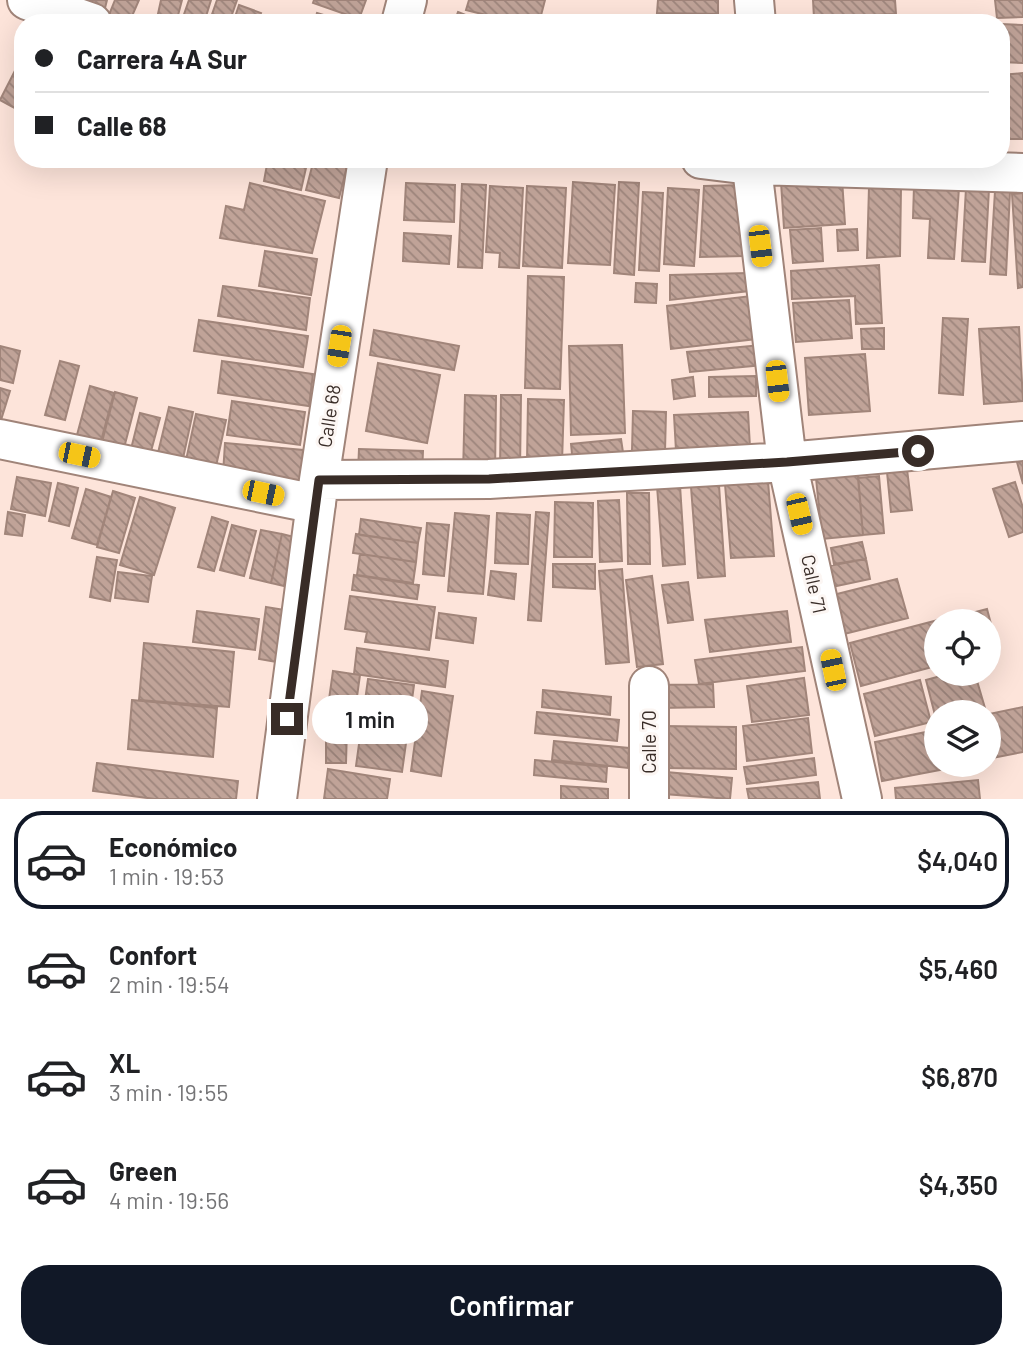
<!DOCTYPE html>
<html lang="es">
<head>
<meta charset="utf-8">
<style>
	:root { --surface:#fff; --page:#f6f6f6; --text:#202124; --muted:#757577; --line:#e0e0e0; --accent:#111827 }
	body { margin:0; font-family:Barlow,sans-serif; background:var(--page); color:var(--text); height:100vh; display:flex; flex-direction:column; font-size:26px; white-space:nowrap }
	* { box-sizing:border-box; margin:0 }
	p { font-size:23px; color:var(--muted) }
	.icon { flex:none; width:38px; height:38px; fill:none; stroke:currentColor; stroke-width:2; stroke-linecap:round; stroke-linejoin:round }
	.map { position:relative; height:799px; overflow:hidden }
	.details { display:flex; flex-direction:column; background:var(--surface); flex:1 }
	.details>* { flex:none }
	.banner { position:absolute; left:14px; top:14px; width:996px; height:154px; border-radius:28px; box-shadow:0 7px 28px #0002; display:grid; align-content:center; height:154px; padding:0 21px; background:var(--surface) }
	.fabs { position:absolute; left:924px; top:609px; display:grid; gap:14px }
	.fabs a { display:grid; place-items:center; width:77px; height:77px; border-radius:50%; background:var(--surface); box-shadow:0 7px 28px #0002; font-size:35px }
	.end { position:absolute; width:32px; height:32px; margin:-16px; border:9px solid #382c27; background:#fff; box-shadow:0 0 0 4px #fff }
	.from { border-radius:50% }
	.bubble { position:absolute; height:49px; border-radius:24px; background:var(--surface); box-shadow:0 7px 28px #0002; font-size:23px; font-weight:600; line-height:49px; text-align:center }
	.car { position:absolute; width:21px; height:42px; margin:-21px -10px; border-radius:9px; box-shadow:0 0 5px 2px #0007; background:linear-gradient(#f5c518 24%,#345 0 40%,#f5c518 0 76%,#345 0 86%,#f5c518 0) }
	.banner b { display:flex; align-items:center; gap:24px; height:66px; font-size:26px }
	.banner b+b { border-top:2px solid var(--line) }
	.banner i { width:18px; height:18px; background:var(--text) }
	ul { padding:12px 0 0; list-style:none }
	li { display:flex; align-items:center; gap:21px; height:98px; margin:0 14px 10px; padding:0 7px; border:4px solid transparent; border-radius:28px }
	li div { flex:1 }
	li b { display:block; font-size:26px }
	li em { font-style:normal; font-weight:600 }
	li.active { border-color:var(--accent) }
	li>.icon { width:63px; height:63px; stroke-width:1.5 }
	.cta { display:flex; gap:14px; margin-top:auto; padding:14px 21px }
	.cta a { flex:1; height:80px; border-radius:28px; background:var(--accent); color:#fff; font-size:28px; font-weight:600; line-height:80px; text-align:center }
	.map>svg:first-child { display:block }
</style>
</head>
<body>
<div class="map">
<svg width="1023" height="799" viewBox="0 0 1023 799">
	<defs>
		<pattern id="building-back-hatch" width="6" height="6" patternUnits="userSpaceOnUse" patternTransform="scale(1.75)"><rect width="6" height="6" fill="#c0a398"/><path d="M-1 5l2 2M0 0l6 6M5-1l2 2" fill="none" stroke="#9d857c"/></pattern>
	</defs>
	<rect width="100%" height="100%" fill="#fde4da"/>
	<path fill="url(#building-back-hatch)" stroke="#a1857a" stroke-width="2" d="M87,0H107L103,16L84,11Z
		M115,0H139L129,23L109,15Z
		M161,0H182L176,23H156Z
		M189,0H211L204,23H181Z
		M217,0H237L229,23H209Z
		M314,0H366L359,19L313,3Z
		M469,0H545L539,23H518L466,10Z
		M658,0H718V14L657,13Z
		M813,0H895L896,14L814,18Z
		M995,0H1023V17L997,18Z
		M239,5L261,13L257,23H233Z
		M458,12L476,19L475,23H454Z
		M317,13L350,23H314Z
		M887,15V23H814V18Z
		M729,20V23H676V21Z
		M1001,24L1023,25V63L1001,62Z
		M23,55V111L22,112L0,100Z
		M1023,73V139H1008L1001,75Z
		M268,159H308L301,190L264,181Z
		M314,159H349L339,198L306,190Z
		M842,179L845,224L784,228L781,182Z
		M573,182L615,185L610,265L568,263Z
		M619,182L639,183L634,275L614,273Z
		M250,183L325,201L312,253L220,238L226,206L244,210Z
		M406,183L455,185L454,222L404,220Z
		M462,184L486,185L482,268L458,267Z
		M742,185L744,256L700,257L704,186Z
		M490,186L523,188L519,268L499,267L500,253L486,252Z
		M527,186L566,188L562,268L523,266Z
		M914,186L959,188L954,259L928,258L930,219L913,218Z
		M869,187H901L900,256L867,258Z
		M668,188L699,190L694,266L664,264Z
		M966,188L989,189L985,262L962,261Z
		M995,191L1010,192L1006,275L990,274Z
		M643,192L663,193L659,271L639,270Z
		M1023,193V287L1018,288L1012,194Z
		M821,228L823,261L793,263L790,230Z
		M857,229L858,250L838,251L837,230Z
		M404,233L451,236L449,264L403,261Z
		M265,251L317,259L311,295L259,286Z
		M879,265L882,323L856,324L855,296L792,299L791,271Z
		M748,273L749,291L670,300V275Z
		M528,276L564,277L560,389L525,388Z
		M636,283L657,284L656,303L635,302Z
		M223,286L310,298L306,330L218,316Z
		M751,296L756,339L671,349L667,306Z
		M849,300L852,338L796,342L793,303Z
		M943,318L968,319L963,395L939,393Z
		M199,320L308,336L303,367L194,351Z
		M1019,327L1023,401L984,404L979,329Z
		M884,328V349H862L861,329Z
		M374,330L459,346L454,370L370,355Z
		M622,345L625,433L571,435L569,346Z
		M761,345L764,365L690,372L687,352Z
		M0,346L20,351L13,383L0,380Z
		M865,354L870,411L809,415L805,358Z
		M60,361L79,366L65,420L45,415Z
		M222,361L313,374L309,406L218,393Z
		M378,363L440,375L427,443L366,431Z
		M756,376V396L709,397V377Z
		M693,377L695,396L674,399L672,380Z
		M90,386L114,393L101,441L77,435Z
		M0,388L10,391L1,420L0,419Z
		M115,392L137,398L124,448L102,442Z
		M465,395L496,396L495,475L463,474Z
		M501,395H521L520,471H500Z
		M528,399L564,400L562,463L527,462Z
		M232,401L305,412L300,445L227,435Z
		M169,407L193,412L182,463L157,457Z
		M633,411L666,412L665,452L632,451Z
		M748,412L750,447L676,451L674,415Z
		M140,413L160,418L150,455L131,449Z
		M196,414L226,420L215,471L185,465Z
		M621,439L624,459L573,464L571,444Z
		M225,443L303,450L301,482L223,474Z
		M359,449L423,451L422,475L358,472Z
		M1023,461V484L1017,462Z
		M907,469L912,510L891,512L887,472Z
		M858,474L863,535L822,539L816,478Z
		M879,476L884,533L863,535L858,478Z
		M17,477L51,483L45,516L11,509Z
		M768,481L774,556L731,558L725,484Z
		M1015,482L1023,508V532L1009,537L993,489Z
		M58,483L78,488L69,526L49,521Z
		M680,485L685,564L663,566L657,486Z
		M719,485L725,576L698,578L691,487Z
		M86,489L111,497L97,545L72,538Z
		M113,491L135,498L119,553L97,547Z
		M627,493H649L650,564H628Z
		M140,497L175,508L154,575L120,565Z
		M619,500L622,561L600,562L598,501Z
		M555,502L593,503L592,557H554Z
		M8,512L25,515L22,536L5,534Z
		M536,512L549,513L541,621L528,620Z
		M455,513L489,516L483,594L448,591Z
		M497,513L530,515L528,564L495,563Z
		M212,517L228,522L214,571L198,567Z
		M361,519L421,528L418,543L359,535Z
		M427,523L449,525L444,576L423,574Z
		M232,525L256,531L244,576L220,570Z
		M261,530L282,534L271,583L250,578Z
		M282,534L294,537L284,586L271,583Z
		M356,534L418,543L416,562L353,553Z
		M862,542L866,559L834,564L831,548Z
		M360,554L416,562L413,583L357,575Z
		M97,557L117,560L110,601L90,597Z
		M866,559L870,579L827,588L823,567Z
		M553,564H595V589L553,587Z
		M622,569L629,662L606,664L599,571Z
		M491,571L516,574L514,599L488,595Z
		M118,572L152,576L148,602L115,598Z
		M354,575L419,585L417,599L352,590Z
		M652,576L663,664L637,667L626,580Z
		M897,579L908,618L844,634L833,595Z
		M688,582L693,620L668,623L662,585Z
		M350,596L435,607L429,650L365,642L367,632L345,629Z
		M266,607L285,610L277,662L259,659Z
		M987,609L998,650L989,653V621H950L949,619Z
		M197,611L259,619L255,650L193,642Z
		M787,611L791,642L710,652L705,620Z
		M439,613L476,618L473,643L436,638Z
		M942,619L943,621H936V666L861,686L850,643Z
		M144,643L234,652L229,707L139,700Z
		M802,647L805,671L699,684L695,660Z
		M357,648L448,661L445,687L354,674Z
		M333,671L360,675L353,725L326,721Z
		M948,674H975L985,708L969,712H936V719L926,680Z
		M804,678L809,715L752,722L747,686Z
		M368,679L414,685L402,772L356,766Z
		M920,680L931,722L875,736L864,694Z
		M713,684L714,707L660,708L659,685Z
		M543,690L611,697L610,715L542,707Z
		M422,691L453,696L441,776L411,771Z
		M132,700L217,708L213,757L128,749Z
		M1023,707V752L992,758L989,742V714Z
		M537,712L619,720L617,741L535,733Z
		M808,718L812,753L747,761L743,726Z
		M663,726L736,727V769L664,768Z
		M326,727L347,728L346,763H326Z
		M936,730V765H966L882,781L875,742Z
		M554,741L629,748L628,768L552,760Z
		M814,758L816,775L747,784L744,767Z
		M535,760L607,767L606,782L534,775Z
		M97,763L238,781L236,799H155L93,791Z
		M328,769L390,779L387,799H324Z
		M666,772L732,778L730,799L664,794Z
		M978,780L980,799H896L895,788Z
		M818,782L820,799H749L747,789Z
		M561,786L608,789V799H561Z"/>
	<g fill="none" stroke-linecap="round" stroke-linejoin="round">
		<g stroke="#a08479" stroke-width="42">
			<path id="minor" d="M27,0L92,23
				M754,0L756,23
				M401,23L407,0
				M701,159L750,165L1023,173
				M751,159L787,462L862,799
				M0,439L316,504
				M319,480L489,479L787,462L1023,441
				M277,799L319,480L368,159
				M649,799V686"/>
		</g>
		<use href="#minor" stroke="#fff" stroke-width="38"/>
	</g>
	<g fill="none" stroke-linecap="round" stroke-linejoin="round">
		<path stroke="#382c27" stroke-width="9" d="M287,719L319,480L489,479L787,462L918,451"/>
	</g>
	<g text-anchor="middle" stroke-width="6" stroke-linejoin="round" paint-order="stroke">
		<g font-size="19" fill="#382c27" stroke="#fcf6f3">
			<text transform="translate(329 416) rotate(-81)" y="7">Calle 68</text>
			<text transform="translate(814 584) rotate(78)" y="7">Calle 71</text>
			<text transform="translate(649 742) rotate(-90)" y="7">Calle 70</text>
		</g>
	</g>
</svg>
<div class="fabs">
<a><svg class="icon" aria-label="locate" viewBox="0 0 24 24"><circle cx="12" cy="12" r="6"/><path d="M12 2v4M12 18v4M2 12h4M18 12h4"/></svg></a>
<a><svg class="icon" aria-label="layers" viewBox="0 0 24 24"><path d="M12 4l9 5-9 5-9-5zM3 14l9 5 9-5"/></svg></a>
</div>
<i class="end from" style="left:918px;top:451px"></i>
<i class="end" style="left:287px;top:719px"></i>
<div class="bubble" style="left:312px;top:695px;width:116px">1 min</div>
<i class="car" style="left:760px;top:246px;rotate:173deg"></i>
<i class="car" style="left:339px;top:346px;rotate:189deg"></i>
<i class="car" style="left:777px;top:381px;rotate:173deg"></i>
<i class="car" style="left:79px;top:455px;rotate:102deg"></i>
<i class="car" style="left:263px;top:493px;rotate:102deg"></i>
<i class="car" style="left:799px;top:514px;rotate:167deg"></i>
<i class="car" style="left:833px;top:670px;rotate:348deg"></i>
<div class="banner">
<b><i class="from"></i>Carrera 4A Sur</b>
<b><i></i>Calle 68</b>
</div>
</div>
<section class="details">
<ul>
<li class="active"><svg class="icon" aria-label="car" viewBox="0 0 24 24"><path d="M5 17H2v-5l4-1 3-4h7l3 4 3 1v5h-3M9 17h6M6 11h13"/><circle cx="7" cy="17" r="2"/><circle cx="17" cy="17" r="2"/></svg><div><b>Económico</b><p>1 min · 19:53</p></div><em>$4,040</em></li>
<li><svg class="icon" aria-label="car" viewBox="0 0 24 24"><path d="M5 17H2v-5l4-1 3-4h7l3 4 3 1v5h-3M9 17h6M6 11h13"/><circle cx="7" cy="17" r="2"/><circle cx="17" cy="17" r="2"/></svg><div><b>Confort</b><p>2 min · 19:54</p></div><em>$5,460</em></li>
<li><svg class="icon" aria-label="car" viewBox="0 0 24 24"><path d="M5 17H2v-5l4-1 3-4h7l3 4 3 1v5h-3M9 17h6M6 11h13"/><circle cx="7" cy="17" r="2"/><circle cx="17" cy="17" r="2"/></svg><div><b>XL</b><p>3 min · 19:55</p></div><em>$6,870</em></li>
<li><svg class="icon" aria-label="car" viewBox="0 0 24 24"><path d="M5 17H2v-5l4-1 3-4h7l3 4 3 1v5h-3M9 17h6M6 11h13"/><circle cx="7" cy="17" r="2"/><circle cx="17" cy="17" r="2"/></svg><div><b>Green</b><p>4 min · 19:56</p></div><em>$4,350</em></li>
</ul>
<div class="cta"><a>Confirmar</a></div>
</section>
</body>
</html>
